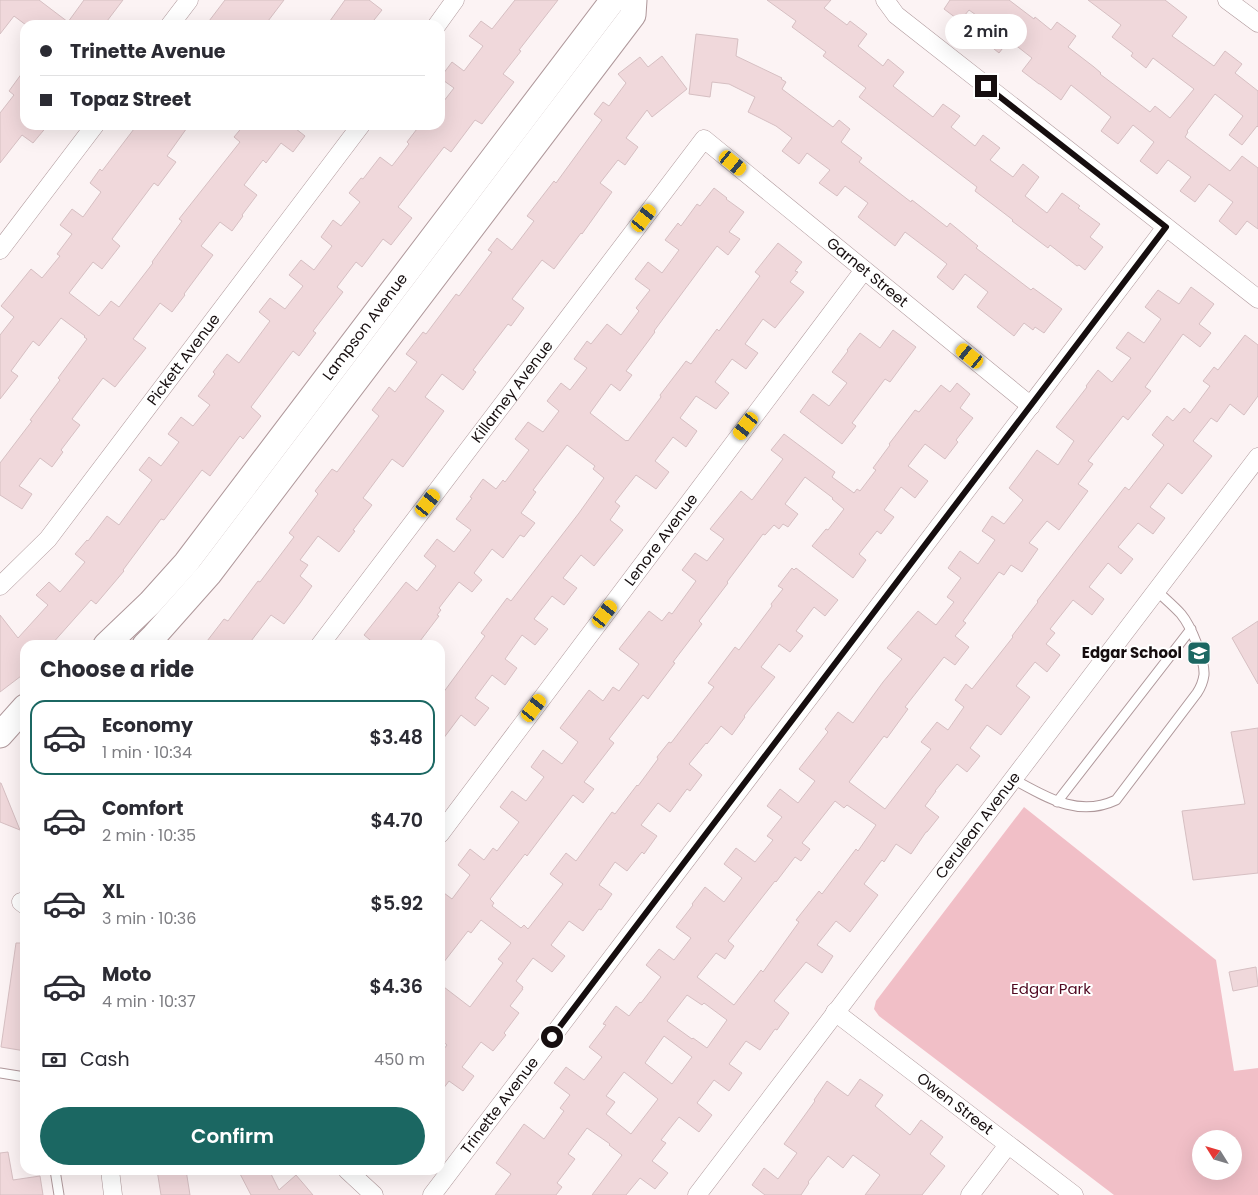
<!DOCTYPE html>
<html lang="en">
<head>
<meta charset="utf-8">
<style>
	:root { --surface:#fff; --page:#f2f2f3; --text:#2b2b33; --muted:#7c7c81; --line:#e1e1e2; --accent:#1b6762 }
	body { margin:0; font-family:Poppins,sans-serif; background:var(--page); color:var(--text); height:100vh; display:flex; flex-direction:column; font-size:19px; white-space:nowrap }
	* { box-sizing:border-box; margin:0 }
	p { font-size:16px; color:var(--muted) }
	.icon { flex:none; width:28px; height:28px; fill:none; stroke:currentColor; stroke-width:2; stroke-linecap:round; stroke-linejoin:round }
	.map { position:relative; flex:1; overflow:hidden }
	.side { position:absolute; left:20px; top:640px; width:425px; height:535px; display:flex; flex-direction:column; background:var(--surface); border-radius:15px; box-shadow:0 5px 20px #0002 }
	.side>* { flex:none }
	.banner { position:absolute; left:20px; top:20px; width:425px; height:110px; border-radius:15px; box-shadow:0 5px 20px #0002; display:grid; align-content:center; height:110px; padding:0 20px; background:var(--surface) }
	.needle { width:32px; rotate:307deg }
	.controls { position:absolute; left:1192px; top:1130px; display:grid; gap:10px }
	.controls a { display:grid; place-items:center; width:50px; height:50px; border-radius:50%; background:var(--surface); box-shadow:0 5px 20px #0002; font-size:25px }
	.end { position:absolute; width:22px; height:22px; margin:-11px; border:6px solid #160e0f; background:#fff; box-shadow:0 0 0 2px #fff }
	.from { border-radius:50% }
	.bubble { position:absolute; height:35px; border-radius:18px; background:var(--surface); box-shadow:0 5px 20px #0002; font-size:16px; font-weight:600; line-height:35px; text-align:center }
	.car { position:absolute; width:15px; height:30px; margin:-15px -8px; border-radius:6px; box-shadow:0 0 4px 1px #0007; background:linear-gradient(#f5c518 24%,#345 0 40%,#f5c518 0 76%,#345 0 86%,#f5c518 0) }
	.banner b { display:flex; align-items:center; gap:18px; height:48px; font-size:19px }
	.banner b+b { border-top:1px solid var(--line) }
	.banner i { width:12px; height:12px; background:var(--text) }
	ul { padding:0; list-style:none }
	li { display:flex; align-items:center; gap:15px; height:75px; margin:0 10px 8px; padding:0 10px; border:2px solid transparent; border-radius:15px }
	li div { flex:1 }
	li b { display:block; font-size:19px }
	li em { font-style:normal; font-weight:600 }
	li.selected { border-color:var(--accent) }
	li>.icon { width:45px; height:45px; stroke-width:1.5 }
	h2 { padding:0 20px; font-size:22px; line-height:60px }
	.pay { display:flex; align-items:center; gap:12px; height:55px; padding:0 20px; font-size:19px }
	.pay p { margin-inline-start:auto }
	.primary-button { display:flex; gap:10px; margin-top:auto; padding:10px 20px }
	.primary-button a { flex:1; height:58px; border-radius:30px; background:var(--accent); color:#fff; font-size:20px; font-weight:600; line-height:58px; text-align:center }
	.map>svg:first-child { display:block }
</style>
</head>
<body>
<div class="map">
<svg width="1258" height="1195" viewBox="0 0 1258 1195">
	<rect width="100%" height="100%" fill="#fcf3f4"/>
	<path fill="#f1bfc7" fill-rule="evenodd" d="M1024,807L1216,960L1234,1071L1258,1068V1195H1114L879,1016L874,1009L876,1001ZM1201,1139H1234V1171H1201Z"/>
	<path fill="#f0d8db" stroke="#d6bfc2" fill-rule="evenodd" d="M0,0H39L68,22L84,0H123L104,25H26L14,16L0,34Z
		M225,0H284L265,25H206Z
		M345,0H369L382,10L370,25H327Z
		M515,0H558L519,50L521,51L503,74L514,82L482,124L475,120L451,152L444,147L398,207L412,218L391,245L383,239L362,267L356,262L337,287L343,292L313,331L316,333L299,356L293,351L251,407L261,416L243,439L240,436L210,476L202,470L164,520L161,519L123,570L124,571L96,604L91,600L51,645H25V673L0,692V615L18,638L48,605L36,595L49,582L60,592L85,562L75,554L87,540L88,541L107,516L119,525L152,480L139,470L149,457L161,466L179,442L168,434L181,417L193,426L210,405L198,396L215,374L213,372L227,354L239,363L270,321L259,312L270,298L285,309L303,286L289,275L301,260L314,270L332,246L321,237L333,220L341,226L360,202L349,193L361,178L363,179L380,157L392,166L409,144L407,142L420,125H440V106L454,88L440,78L452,62L464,71L483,46L469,36L481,21L492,29Z
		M767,0H831L824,8L847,25L850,21L867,34L858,46L883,66L888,59L904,72L893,86L933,117L943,104L960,116L951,127L975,146L983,135L1000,148L990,160L1013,177L1023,164L1039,177L1025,196L1047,213L1062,193L1080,206L1078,208L1100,224L1090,237L1103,247L1085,270L1079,265L1077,266L1050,245L1048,248L1012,221L1013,220L975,191L977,187L859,97L866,88L823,56L826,52L792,27L796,21Z
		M950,0H1009L1034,19L1035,17L1051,30L1057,22L1076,36L1068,47L1094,67L1101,73L1100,74L1150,112L1155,106L1170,118L1194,89L1153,58L1146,68L1131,56L1133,53L1112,37L1121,25L1088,0H1165L1187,17L1172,36L1214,66L1225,51L1242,64L1235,73L1258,91V127L1257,126L1242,145L1229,135L1243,116L1215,94L1187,131L1188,132L1185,137L1230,171L1242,156L1258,168V229L1247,221L1236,235L1219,221L1233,202L1209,184L1195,202L1180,191L1191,177L1168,160L1157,174L1140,161L1154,142L1133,125L1118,144L1101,131L1111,117L1071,85L1061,100L1040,84H1039L1022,71L1032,58L1009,40L999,53L983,40L993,27L969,10L960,21L944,9Z
		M696,34L738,39L736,56L782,78L781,79L786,82L782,89L833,127L839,120L850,129L841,142L862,158L859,162L911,202L912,200L947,227L950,223L978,246L976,248L1031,290L1033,288L1062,309L1044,333L1035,327L1033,330L1024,323L1014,336L977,307L988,292L965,274L953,290L937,277L947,264L938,257L905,232L895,246L858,217L868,203L845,186L837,196L819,183L830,170L807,153L799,164L782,151L792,138L776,126L748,112L755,97L729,84L712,82L710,97L689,94Z
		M662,56L687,89L652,117L647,110L626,138L638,147L625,165L618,160L600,183L612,192L582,234L581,233L554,269L542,260L512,299L524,308L511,326L508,324L473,370L476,372L463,390L442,374L425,397L444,411L403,467L392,459L363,498L372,505L353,530L355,531L339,552L318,536L300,560L308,565L300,576L312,586L300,603L284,624L271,615L248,645H204L224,619L228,621L258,581L260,582L294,537L289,533L318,494L315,491L332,469L337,472L379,416L372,410L389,387L395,392L417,362L406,354L423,332L426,334L456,294L459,296L492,252L488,250L497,238L512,250L534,221L527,216L554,181L556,183L602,120L594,114L603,102L609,106L626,83L618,74L640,57L648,67Z
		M25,69V125H48L33,143L22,135L0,163V113L14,95L9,91Z
		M137,125H189L167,156L176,162L158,186L154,183L112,239L120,246L102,269L93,262L69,293L99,316L111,301L119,307L153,263L152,262L182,221L179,219L240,142L234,137L244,125H291L305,136L293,152L281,143L266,163L263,160L244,185L257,195L242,215L243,216L232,231L220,222L201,246L213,255L184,294L185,295L172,312L160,303L133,339L146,348L115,387L103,378L72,419L80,425L61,450L63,452L52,467L40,458L19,486L32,494L22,509L0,495V463L32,421L30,420L60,380L58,378L87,339L84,337L85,336L61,318L39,346L33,341L11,371L18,376L0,399V335L14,317L1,306L31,269L42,278L60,256L57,254L72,234L60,225L72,209L83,217L101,192L90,183L100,169L102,171Z
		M714,188L727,198L726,199L744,212L729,232L740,239L728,255L717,246L654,331L655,332L626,371L632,375L620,391L611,384L590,413L626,441L627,440L628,441L661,397L660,395L686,361L691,364L717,329L719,331L760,276L755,272L778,243L802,262L795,271L798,272L790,282L804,292L775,328L763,319L745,344L758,353L746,369L732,359L715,382L729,393L716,409L696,396L680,418L697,431L686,447L673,437L655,461L669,472L656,489L636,475L615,502L620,506L610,520L623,530L594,566L581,555L563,578L577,588L564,605L552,596L534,619L548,629L535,645L522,635L505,659L517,668L505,685L492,675L475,698L489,708L475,726L461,715L440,743V697L485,636L481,633L507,598L511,601L579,513L604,478L593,469L595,466L567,445L533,490L536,492L521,513L535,523L524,537L520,535L503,558L492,549L474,573L482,580L472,592L459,582L439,608L441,610L437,615L439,616L417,645H376L364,635L406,582L417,591L436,566L424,556L437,539L454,552L471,530L456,519L472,498L470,497L483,479L496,489L503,480L505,482L529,450L515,439L528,422L543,432L559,411L547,401L561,383L570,390L587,368L574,359L587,341L591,344L607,324L621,335L639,311L636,308L650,290L635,279L648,262L662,273L679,250L665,240L678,223L681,226L697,204L700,206Z
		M1191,287L1214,304L1199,324L1211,333L1200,347L1183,334L1145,387L1151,391L1128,420L1123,416L1088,461L1093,464L1078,484L1088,491L1059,530L1047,521L1029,543L1038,549L1022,572L1011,565L1004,575L999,572L963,621L966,623L955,636L969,647L955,665L944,657L905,707L908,709L887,738L884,736L849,782L885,809L931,749L921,742L937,722L948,730L964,707L955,700L966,684L972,689L1013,637L1012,636L1038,602L1037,601L1079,546L1125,487L1129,490L1164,445L1152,435L1167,416L1173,421L1184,408L1190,413L1210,386L1203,381L1214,367L1218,370L1245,335L1258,345V396L1244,415L1230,404L1217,422L1211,418L1193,441L1212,456L1182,494L1168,483L1150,507L1165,518L1153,534L1138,523L1118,547L1133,559L1121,574L1108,563L1089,587L1104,599L1092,615L1073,600L1050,629L1055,633L1046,644L1060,655L1047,672L1035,662L1016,686L1030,697L1001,735L987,725L970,748L980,756L967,772L957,764L935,791H936L925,806L939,817L927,832H926L911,854L896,844L884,862L882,860L864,884L878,895L850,932L836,921L817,945L833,956L822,973L806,962L774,1001L789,1013L777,1030L775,1029L760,1050L746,1041L729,1064L742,1073L729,1091L714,1080L697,1103L712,1115L699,1132L679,1117L661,1140L666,1143L652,1161L668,1173L655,1189L640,1178L626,1195H592L622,1155L609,1145L610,1144L587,1128L568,1154L575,1159L557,1183L562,1187L556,1195H495L511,1174L496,1163L524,1124L544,1139L564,1111L560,1108L570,1095L554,1083L566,1067L584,1080L602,1057L589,1047L606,1025L603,1024L616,1006L629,1016L640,1002L641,1003L661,977L646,965L659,949L674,960L691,938L676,927L693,905L692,904L705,887L724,902L742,878L724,864L736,848L755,862L773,840L767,836L782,817L767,806L780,789L798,803L815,781L799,769L828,732L825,729L838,712L853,723L883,682L902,659L887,648L918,611L936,625L954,602L947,597L961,578L948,568L960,551L978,564L995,540L982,531L992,516L1004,524L1023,500L1009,488L1024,468L1037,450L1058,465L1074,441L1056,427L1087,387L1086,386L1098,370L1112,382L1131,358L1116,348L1128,332L1144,343L1161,319L1145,307L1158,290L1179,304ZM835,801L844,808L847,805L876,825L858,851L856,849L822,894L819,891L796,920L799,922L763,972L761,970L734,1005L697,977L716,953L725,959L734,946L728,941L775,881L776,882L795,857L801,861L810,849L802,843ZM687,995L702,1005L704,1003L727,1020L707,1048L693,1038L692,1039L667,1021ZM664,1036L692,1057L672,1084L645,1063ZM624,1072L658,1099L631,1134L606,1114L615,1102L606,1096Z
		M893,330L916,347L890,382L885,379L852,423L856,426L842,444L800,412L813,394L829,406L847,383L832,372L848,351L847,350L860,333L880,348Z
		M957,383L970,394L960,408L973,418L956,440L958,442L945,459L925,444L908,466L928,481L915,498L901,487L884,510L894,517L881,534L877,531L859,554L866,560L853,578L812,546L826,529L828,530L844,509L832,499L833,498L805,477L785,504L798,514L788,527L783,524L779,529L774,525L765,535L763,534L727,582L728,583L699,621L702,624L673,662L675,663L648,699L643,695L609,739L614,743L584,782L594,789L583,803L573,795L527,856L525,854L490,899L494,903L492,906L521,928L524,925L528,929L563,884L550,874L566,853L576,861L612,812L615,814L637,785L638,786L658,759L657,757L669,742L671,743L714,687L708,683L735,647L739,650L772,606L771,604L783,589L778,586L792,568L794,570L796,568L838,600L825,616L814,607L796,631L803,636L790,652L779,644L761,667L775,677L744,716L745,717L732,735L721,726L707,744L706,743L689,764L702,775L690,791L687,789L670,812L658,803L641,825L657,836L644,854L642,852L627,871L615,862L599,885L612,894L601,910L599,909L583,931L569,921L551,945L565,956L552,972L533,958L516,981L523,987L522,989H523L510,1006L519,1013L504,1033L506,1035L493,1051L481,1042L462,1067L474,1076L463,1091L449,1081L440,1093V1054L447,1045L440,1039V984L470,1007L503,963L498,959L511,943L481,920L471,933L468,931L440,967V890L452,899L470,875L458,865L470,849L484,860L493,848L497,851L519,822L500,807L512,791L526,801L544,777L531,767L543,750L562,764L578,742L560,728L589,690L603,701L613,687L619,691L639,664L619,649L649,611L662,621L669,612L672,614L696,581L682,570L695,553L707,561L724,539L710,529L741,491L752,500L783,459L771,450L784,434L835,472L832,477L854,493L857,489L860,491L876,470L873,468L890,445L889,444L915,410L919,412L941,385L950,392Z
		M1258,621V684L1232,638Z
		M1258,728V873L1193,880L1182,811L1245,804L1231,732Z
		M0,783H1L20,830L0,822Z
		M16,943H25V1051L1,1047Z
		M1256,967L1258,986L1233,991L1229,972Z
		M860,1079L883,1095L875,1106L910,1135L921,1120L943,1137L930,1154L945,1166L922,1195H865L880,1175L853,1155L843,1168L828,1156L808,1182L809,1183L801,1195H765L752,1185L764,1168L778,1179L797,1153L784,1144L815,1101L814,1100L827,1081L848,1096Z
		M8,1152L13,1180L40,1176L43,1195H0V1153Z
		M157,1170H186L190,1195H161Z
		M238,1170H269L279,1190L296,1175L313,1195H251Z"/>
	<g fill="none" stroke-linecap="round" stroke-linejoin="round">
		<g stroke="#af989b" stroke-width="11">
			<path id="lane" d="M1013,779C1046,797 1078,818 1116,800L1197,693C1201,687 1203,682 1204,675C1205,660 1191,626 1181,614C1174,606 1164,598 1156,590
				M1057,802L1191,629
				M0,1073L25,1077
				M55,1170L59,1195"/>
		</g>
		<g stroke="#af989b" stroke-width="19">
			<g id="street">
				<path d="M885,0L896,15L1258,299"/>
				<path d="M1227,0L1258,23"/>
				<path d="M170,25L189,0"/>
				<path d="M437,25L455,0"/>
				<path d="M0,250L95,125"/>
				<path id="s1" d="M0,586L48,539L361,125"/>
				<path id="s2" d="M320,645L704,139L1031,406"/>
				<path id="s3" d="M440,834L864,270"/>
				<path d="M21,902L25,905"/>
				<path id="s4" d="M835,1012L1074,1195"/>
				<path d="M110,1170L113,1195"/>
				<path d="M347,1170L374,1195"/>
				<path id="s5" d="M432,1195L1166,227"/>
				<path id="s6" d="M697,1195L1258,457"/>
				<path d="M970,1195L1008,1145"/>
			</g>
		</g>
		<g stroke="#af989b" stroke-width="27">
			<g id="secondary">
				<path id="s7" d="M106,645L150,603L186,563L613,0"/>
				<path d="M145,645L154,636L209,574L633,15L634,0"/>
				<path d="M0,735L25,707"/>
			</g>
		</g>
		<use href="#lane" stroke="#fff" stroke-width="9"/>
		<use href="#street" stroke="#fff" stroke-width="18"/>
		<use href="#secondary" stroke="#fff" stroke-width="25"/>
	</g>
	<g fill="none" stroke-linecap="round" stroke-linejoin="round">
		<path stroke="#160e0f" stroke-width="6" d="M552,1037L1166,227L986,86"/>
	</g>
	<defs>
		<g id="school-square" transform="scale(1.25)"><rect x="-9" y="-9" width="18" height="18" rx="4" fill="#1b6762" stroke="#fff"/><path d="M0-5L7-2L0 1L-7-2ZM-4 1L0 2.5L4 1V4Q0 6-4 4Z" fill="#fff"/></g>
	</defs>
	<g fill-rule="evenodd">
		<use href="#school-square" x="1199" y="653"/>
	</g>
	<g text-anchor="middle" stroke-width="4" stroke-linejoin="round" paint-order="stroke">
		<g font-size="15" fill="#160e0f" stroke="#fff">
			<text dy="5" stroke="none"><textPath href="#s2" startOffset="846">Garnet Street</textPath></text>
			<text dy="5" stroke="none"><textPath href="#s7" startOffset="411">Lampson Avenue</textPath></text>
			<text dy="5" stroke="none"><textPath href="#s1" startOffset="292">Pickett Avenue</textPath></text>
			<text dy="5" stroke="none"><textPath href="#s2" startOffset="318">Killarney Avenue</textPath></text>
			<text dy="5" stroke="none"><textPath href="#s3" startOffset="368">Lenore Avenue</textPath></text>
			<text dy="5" stroke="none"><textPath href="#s6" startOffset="464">Cerulean Avenue</textPath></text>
			<text dy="5" stroke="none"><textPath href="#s4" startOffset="151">Owen Street</textPath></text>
			<text dy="5" stroke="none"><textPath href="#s5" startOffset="112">Trinette Avenue</textPath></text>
		</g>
		<g font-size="15" font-weight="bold" fill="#160e0f" stroke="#fff" text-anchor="end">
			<text x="1182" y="658">Edgar School</text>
		</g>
		<g font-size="15" fill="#500820" stroke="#fff">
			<text x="1051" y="994">Edgar Park</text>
		</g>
	</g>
</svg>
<div class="controls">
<a><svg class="needle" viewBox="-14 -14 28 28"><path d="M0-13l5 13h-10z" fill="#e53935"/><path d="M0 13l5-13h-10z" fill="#7c7c81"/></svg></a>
</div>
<i class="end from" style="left:552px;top:1037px"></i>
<i class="end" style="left:986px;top:86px"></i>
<div class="bubble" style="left:945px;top:14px;width:82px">2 min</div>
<i class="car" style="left:733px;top:163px;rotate:129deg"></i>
<i class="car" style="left:644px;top:218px;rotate:37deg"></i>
<i class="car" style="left:970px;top:356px;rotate:309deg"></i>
<i class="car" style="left:746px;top:426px;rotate:217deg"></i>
<i class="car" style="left:428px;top:503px;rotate:37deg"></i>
<i class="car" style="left:605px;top:614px;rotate:37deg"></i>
<i class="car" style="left:534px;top:708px;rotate:37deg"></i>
<div class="banner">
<b><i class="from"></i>Trinette Avenue</b>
<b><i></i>Topaz Street</b>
</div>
<section class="side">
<h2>Choose a ride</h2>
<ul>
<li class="selected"><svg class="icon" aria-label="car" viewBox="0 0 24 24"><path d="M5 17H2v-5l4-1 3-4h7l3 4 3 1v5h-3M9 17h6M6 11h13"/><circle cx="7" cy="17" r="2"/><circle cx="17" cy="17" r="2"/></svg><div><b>Economy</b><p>1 min · 10:34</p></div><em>$3.48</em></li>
<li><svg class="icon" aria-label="car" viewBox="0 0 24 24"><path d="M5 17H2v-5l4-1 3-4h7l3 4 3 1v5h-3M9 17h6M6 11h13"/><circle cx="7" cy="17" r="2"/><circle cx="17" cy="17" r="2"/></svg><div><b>Comfort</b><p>2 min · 10:35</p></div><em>$4.70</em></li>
<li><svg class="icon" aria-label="car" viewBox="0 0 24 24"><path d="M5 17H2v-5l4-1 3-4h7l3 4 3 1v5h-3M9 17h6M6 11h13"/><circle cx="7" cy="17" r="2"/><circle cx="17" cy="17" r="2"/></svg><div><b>XL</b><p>3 min · 10:36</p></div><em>$5.92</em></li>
<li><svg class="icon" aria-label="car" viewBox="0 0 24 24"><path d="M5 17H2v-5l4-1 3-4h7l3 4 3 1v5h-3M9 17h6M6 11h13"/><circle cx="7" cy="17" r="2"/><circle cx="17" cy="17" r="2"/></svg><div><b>Moto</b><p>4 min · 10:37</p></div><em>$4.36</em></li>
</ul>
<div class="pay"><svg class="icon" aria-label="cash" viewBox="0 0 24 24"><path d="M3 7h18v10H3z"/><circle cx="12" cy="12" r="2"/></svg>Cash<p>450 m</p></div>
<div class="primary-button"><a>Confirm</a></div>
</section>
</div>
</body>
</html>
